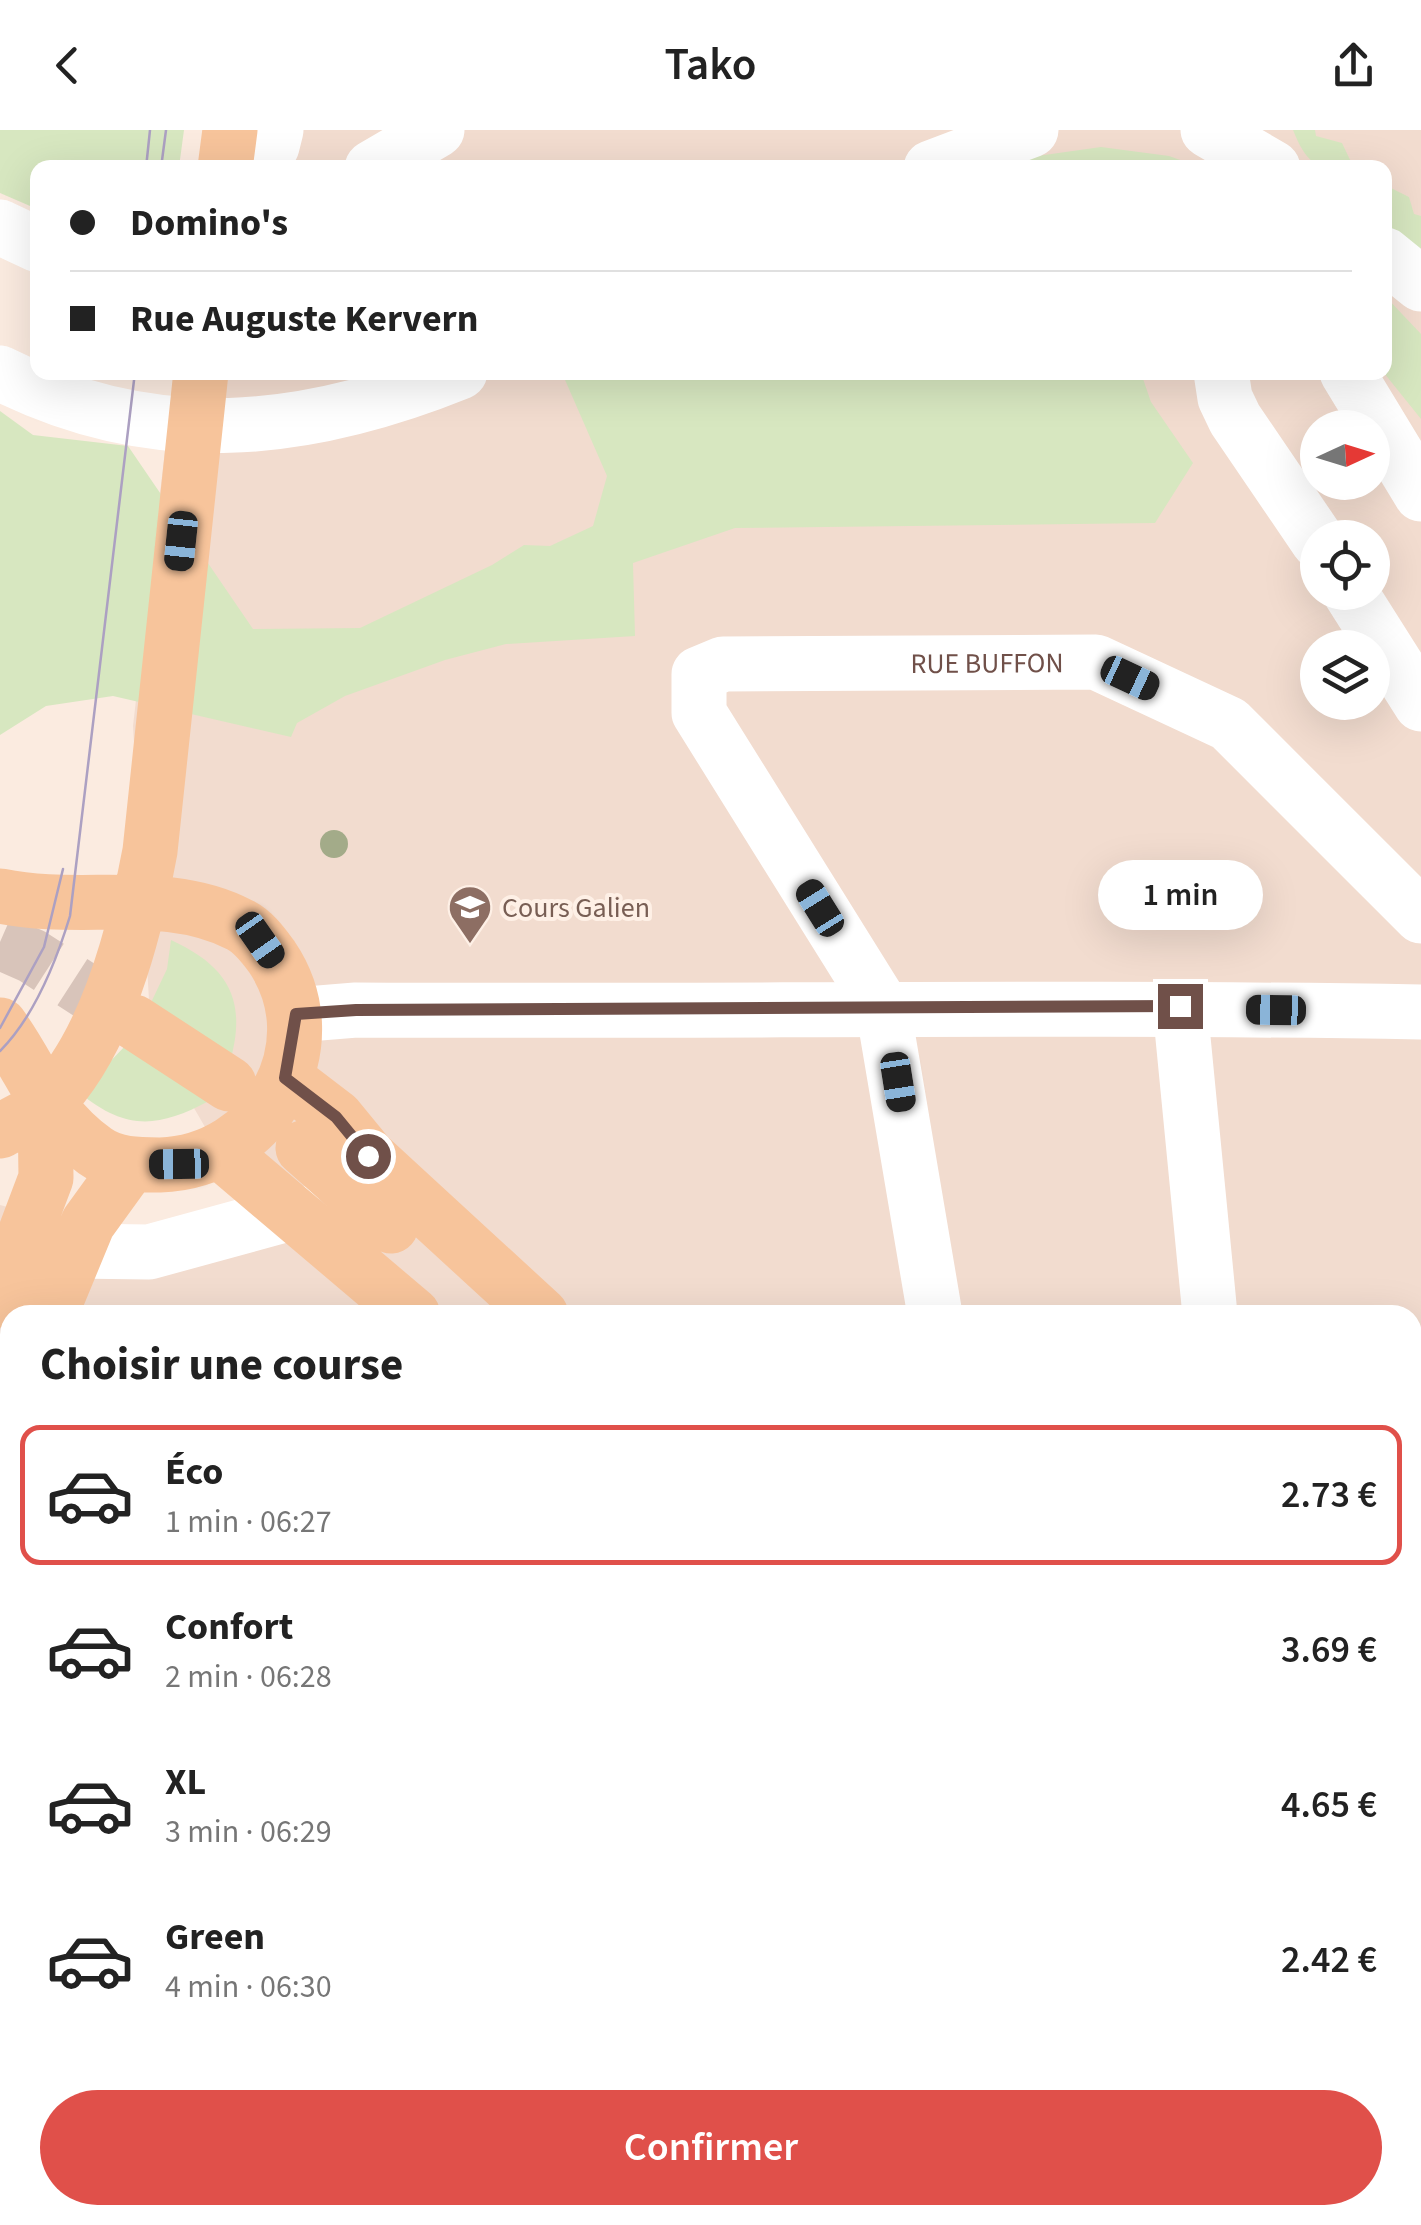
<!DOCTYPE html>
<html lang="fr">
<head>
<meta charset="utf-8">
<style>
	:root { --surface:#fff; --page:#f2f2f2; --text:#222; --muted:#767676; --line:#e0e0e0; --accent:#e0504a }
	body { margin:0; font-family:"Source Sans 3",sans-serif; background:var(--page); color:var(--text); height:100vh; display:flex; flex-direction:column; font-size:38px; white-space:nowrap }
	* { box-sizing:border-box; margin:0 }
	p { font-size:32px; color:var(--muted) }
	.icon { flex:none; width:55px; height:55px; fill:none; stroke:currentColor; stroke-width:2; stroke-linecap:round; stroke-linejoin:round }
	.map { position:relative; flex:1; overflow:hidden }
	.drawer { position:absolute; left:0px; top:1175px; width:1422px; height:920px; display:flex; flex-direction:column; background:var(--surface); border-radius:30px 30px 0 0; box-shadow:0 10px 40px #0002 }
	.drawer>* { flex:none }
	.guide { position:absolute; left:30px; top:30px; width:1362px; height:220px; border-radius:20px; box-shadow:0 10px 40px #0002; display:grid; align-content:center; height:220px; padding:0 40px; background:var(--surface) }
	.needle { width:65px; rotate:86deg }
	.fabs { position:absolute; left:1300px; top:280px; display:grid; gap:20px }
	.fabs a { display:grid; place-items:center; width:90px; height:90px; border-radius:50%; background:var(--surface); box-shadow:0 10px 40px #0002; font-size:50px }
	.end { position:absolute; width:45px; height:45px; margin:-22px; border:12px solid #705049; background:#fff; box-shadow:0 0 0 5px #fff }
	.from { border-radius:50% }
	.bubble { position:absolute; height:70px; border-radius:35px; background:var(--surface); box-shadow:0 10px 40px #0002; font-size:32px; font-weight:600; line-height:70px; text-align:center }
	.car { position:absolute; width:30px; height:60px; margin:-30px -15px; border-radius:12px; box-shadow:0 0 8px 2px #0007; background:linear-gradient(#222 24%,#8ab4d8 0 40%,#222 0 76%,#8ab4d8 0 86%,#222 0) }
	.guide b { display:flex; align-items:center; gap:35px; height:95px; font-size:38px }
	.guide b+b { border-top:2px solid var(--line) }
	.guide i { width:25px; height:25px; background:var(--text) }
	ul { padding:0; list-style:none }
	li { display:flex; align-items:center; gap:30px; height:140px; margin:0 20px 15px; padding:0 20px; border:5px solid transparent; border-radius:20px }
	li div { flex:1 }
	li b { display:block; font-size:38px }
	li em { font-style:normal; font-weight:600 }
	li.current { border-color:var(--accent) }
	li>.icon { width:90px; height:90px; stroke-width:1.5 }
	h2 { padding:0 40px; font-size:45px; line-height:120px }
	.primary-button { display:flex; gap:20px; margin-top:auto; padding:20px 40px }
	.primary-button a { flex:1; height:115px; border-radius:60px; background:var(--accent); color:#fff; font-size:40px; font-weight:600; line-height:115px; text-align:center }
	header { display:flex; justify-content:space-between; align-items:center; height:130px; padding:0 40px; background:var(--surface); font-size:45px; font-weight:600 }
	.map>svg:first-child { display:block }
</style>
</head>
<body>
<header><svg class="icon" aria-label="back" viewBox="0 0 24 24"><path d="M15 5l-7 7 7 7"/></svg>Tako<svg class="icon" aria-label="share" viewBox="0 0 24 24"><path d="M12 15V3M7 8l5-5 5 5M5 13v7h14v-7"/></svg></header>
<div class="map">
<svg width="1421" height="2095" viewBox="0 0 1421 2095">
	<rect width="100%" height="100%" fill="#fbebe0"/>
	<path fill="#f2dccf" fill-rule="evenodd" d="M203,0H1421V2095H0V1075L127,1108L259,1090L151,904L133,596L174,243L1385,242V38L199,37ZM1318,298H1372V352H1318ZM1318,408H1372V462H1318ZM1318,518H1372V572H1318ZM10,1185H1412V2085H10Z"/>
	<path fill="#d7e7c0" d="M0,0H184L179,37L38,38L37,79L0,63Z
		M1293,0H1315L1316,6L1342,13L1352,34L1373,37C1327,38 1312,48 1293,0Z
		M1101,17L1169,26L1200,37L1000,38L1016,29Z
		M1385,55L1409,67L1414,84L1421,86V123L1385,94Z
		M1385,166L1421,204V289L1384,243Z
		M562,243H1141L1151,272L1193,333L1155,393L735,398L633,433L635,506L506,514L445,530L345,566L297,593L291,607L113,566L46,576L0,605V281L33,305L128,316L253,499L360,498L492,435L524,415L550,416L593,396L607,346Z
		M171,810C230,837 248,872 229,935L147,881L167,839Z
		M126,915L209,971C158,998 126,1001 80,963Z"/>
	<g fill="none" stroke-linecap="round" stroke-linejoin="round">
		<path stroke="#d8c4ba" stroke-width="55" stroke-dasharray="55 28" stroke-linecap="butt" d="M0,812L32,826L134,892"/>
		<g stroke="#fff" stroke-width="55">
			<path d="M1208,0L1273,38"/>
			<path d="M251,38L272,16L276,0"/>
			<path d="M372,38L437,0"/>
			<path d="M931,38L1031,0"/>
			<path d="M0,97L38,115"/>
			<path d="M1385,125L1421,154"/>
			<path d="M1221,242L1225,268L1235,289L1318,411"/>
			<path d="M1347,242L1421,364"/>
			<path d="M0,243C154,321 304,305 460,242"/>
			<path d="M1350,462L1421,574"/>
			<path d="M1180,877L1210,1185"/>
			<path d="M295,885L356,880C711,882 1066,876 1421,882"/>
			<path d="M73,1121L149,1122L295,1082"/>
			<path id="s1" d="M935,1185L883,878L699,583V544L723,534L1096,532L1229,594L1421,786"/>
			<path d="M1412,1390L1421,1389"/>
			<path d="M0,1702L10,1700"/>
			<path d="M0,1924L10,1933"/>
			<path d="M182,2085L194,2095"/>
			<path d="M492,2085L495,2095"/>
			<path d="M379,2095L414,2085"/>
			<path d="M966,2095L976,2085"/>
		</g>
		<path stroke="#f7c49b" stroke-width="55" d="M225,38L230,0
			M0,766C79,783 166,756 240,795C254,802 263,815 272,827C332,916 265,1032 160,1035C138,1035 114,1035 95,1021C42,982 35,943 0,895
			M134,892L229,954
			M285,948L336,987L368,1026L541,1185
			M0,1001C14,993 34,985 46,974C107,914 135,801 150,721L201,242
			M303,1018L391,1096
			M222,1023L413,1185
			M0,1170L46,1048L45,975
			M50,1185L88,1093L130,1035
			M0,1324L10,1296
			M1412,1998L1421,2006
			M1391,2085L1402,2095"/>
		<path stroke="#aca0c2" stroke-width="2.5" d="M146,38L150,0
			M161,38L166,0
			M0,898L44,817L63,739
			M0,921C35,886 56,832 70,786L135,242"/>
	</g>
	<circle fill="#a3ab89" cx="334" cy="714" r="14"/>
	<g fill="none" stroke-linecap="round" stroke-linejoin="round">
		<path stroke="#705049" stroke-width="12" d="M368,1026L336,987L285,948L296,884L356,880L1180,876"/>
	</g>
	<defs>
		<g id="university-pin" transform="scale(2.25)"><path d="M0 17L-7.5 6A9.5 9.5 0 1 1 7.5 6Z" fill="#8d6e63" stroke="#fef0e6"/><path d="M0-5L7-2L0 1L-7-2ZM-4 1L0 2.5L4 1V4Q0 6-4 4Z" fill="#fff"/></g>
	</defs>
	<g fill-rule="evenodd">
		<use href="#university-pin" x="470" y="777"/>
	</g>
	<g text-anchor="middle" stroke-width="8" stroke-linejoin="round" paint-order="stroke">
		<g font-size="28" fill="#705049" stroke="#fef0e6">
			<text dy="10" stroke="none"><textPath href="#s1" startOffset="988">RUE BUFFON</textPath></text>
		</g>
		<g font-size="28" fill="#785e54" stroke="#fef0e6" text-anchor="start">
			<text x="502" y="787">Cours Galien</text>
		</g>
	</g>
</svg>
<div class="fabs">
<a><svg class="needle" viewBox="-14 -14 28 28"><path d="M0-13l5 13h-10z" fill="#e53935"/><path d="M0 13l5-13h-10z" fill="#767676"/></svg></a>
<a><svg class="icon" aria-label="locate" viewBox="0 0 24 24"><circle cx="12" cy="12" r="6"/><path d="M12 2v4M12 18v4M2 12h4M18 12h4"/></svg></a>
<a><svg class="icon" aria-label="layers" viewBox="0 0 24 24"><path d="M12 4l9 5-9 5-9-5zM3 14l9 5 9-5"/></svg></a>
</div>
<i class="end from" style="left:368px;top:1026px"></i>
<i class="end" style="left:1180px;top:876px"></i>
<div class="bubble" style="left:1098px;top:730px;width:165px">1 min</div>
<i class="car" style="left:181px;top:411px;rotate:186deg"></i>
<i class="car" style="left:1130px;top:548px;rotate:115deg"></i>
<i class="car" style="left:820px;top:778px;rotate:328deg"></i>
<i class="car" style="left:260px;top:810px;rotate:145deg"></i>
<i class="car" style="left:1276px;top:880px;rotate:271deg"></i>
<i class="car" style="left:898px;top:952px;rotate:171deg"></i>
<i class="car" style="left:179px;top:1034px;rotate:269deg"></i>
<div class="guide">
<b><i class="from"></i>Domino's</b>
<b><i></i>Rue Auguste Kervern</b>
</div>
<section class="drawer">
<h2>Choisir une course</h2>
<ul>
<li class="current"><svg class="icon" aria-label="car" viewBox="0 0 24 24"><path d="M5 17H2v-5l4-1 3-4h7l3 4 3 1v5h-3M9 17h6M6 11h13"/><circle cx="7" cy="17" r="2"/><circle cx="17" cy="17" r="2"/></svg><div><b>Éco</b><p>1 min · 06:27</p></div><em>2.73 €</em></li>
<li><svg class="icon" aria-label="car" viewBox="0 0 24 24"><path d="M5 17H2v-5l4-1 3-4h7l3 4 3 1v5h-3M9 17h6M6 11h13"/><circle cx="7" cy="17" r="2"/><circle cx="17" cy="17" r="2"/></svg><div><b>Confort</b><p>2 min · 06:28</p></div><em>3.69 €</em></li>
<li><svg class="icon" aria-label="car" viewBox="0 0 24 24"><path d="M5 17H2v-5l4-1 3-4h7l3 4 3 1v5h-3M9 17h6M6 11h13"/><circle cx="7" cy="17" r="2"/><circle cx="17" cy="17" r="2"/></svg><div><b>XL</b><p>3 min · 06:29</p></div><em>4.65 €</em></li>
<li><svg class="icon" aria-label="car" viewBox="0 0 24 24"><path d="M5 17H2v-5l4-1 3-4h7l3 4 3 1v5h-3M9 17h6M6 11h13"/><circle cx="7" cy="17" r="2"/><circle cx="17" cy="17" r="2"/></svg><div><b>Green</b><p>4 min · 06:30</p></div><em>2.42 €</em></li>
</ul>
<div class="primary-button"><a>Confirmer</a></div>
</section>
</div>
</body>
</html>
